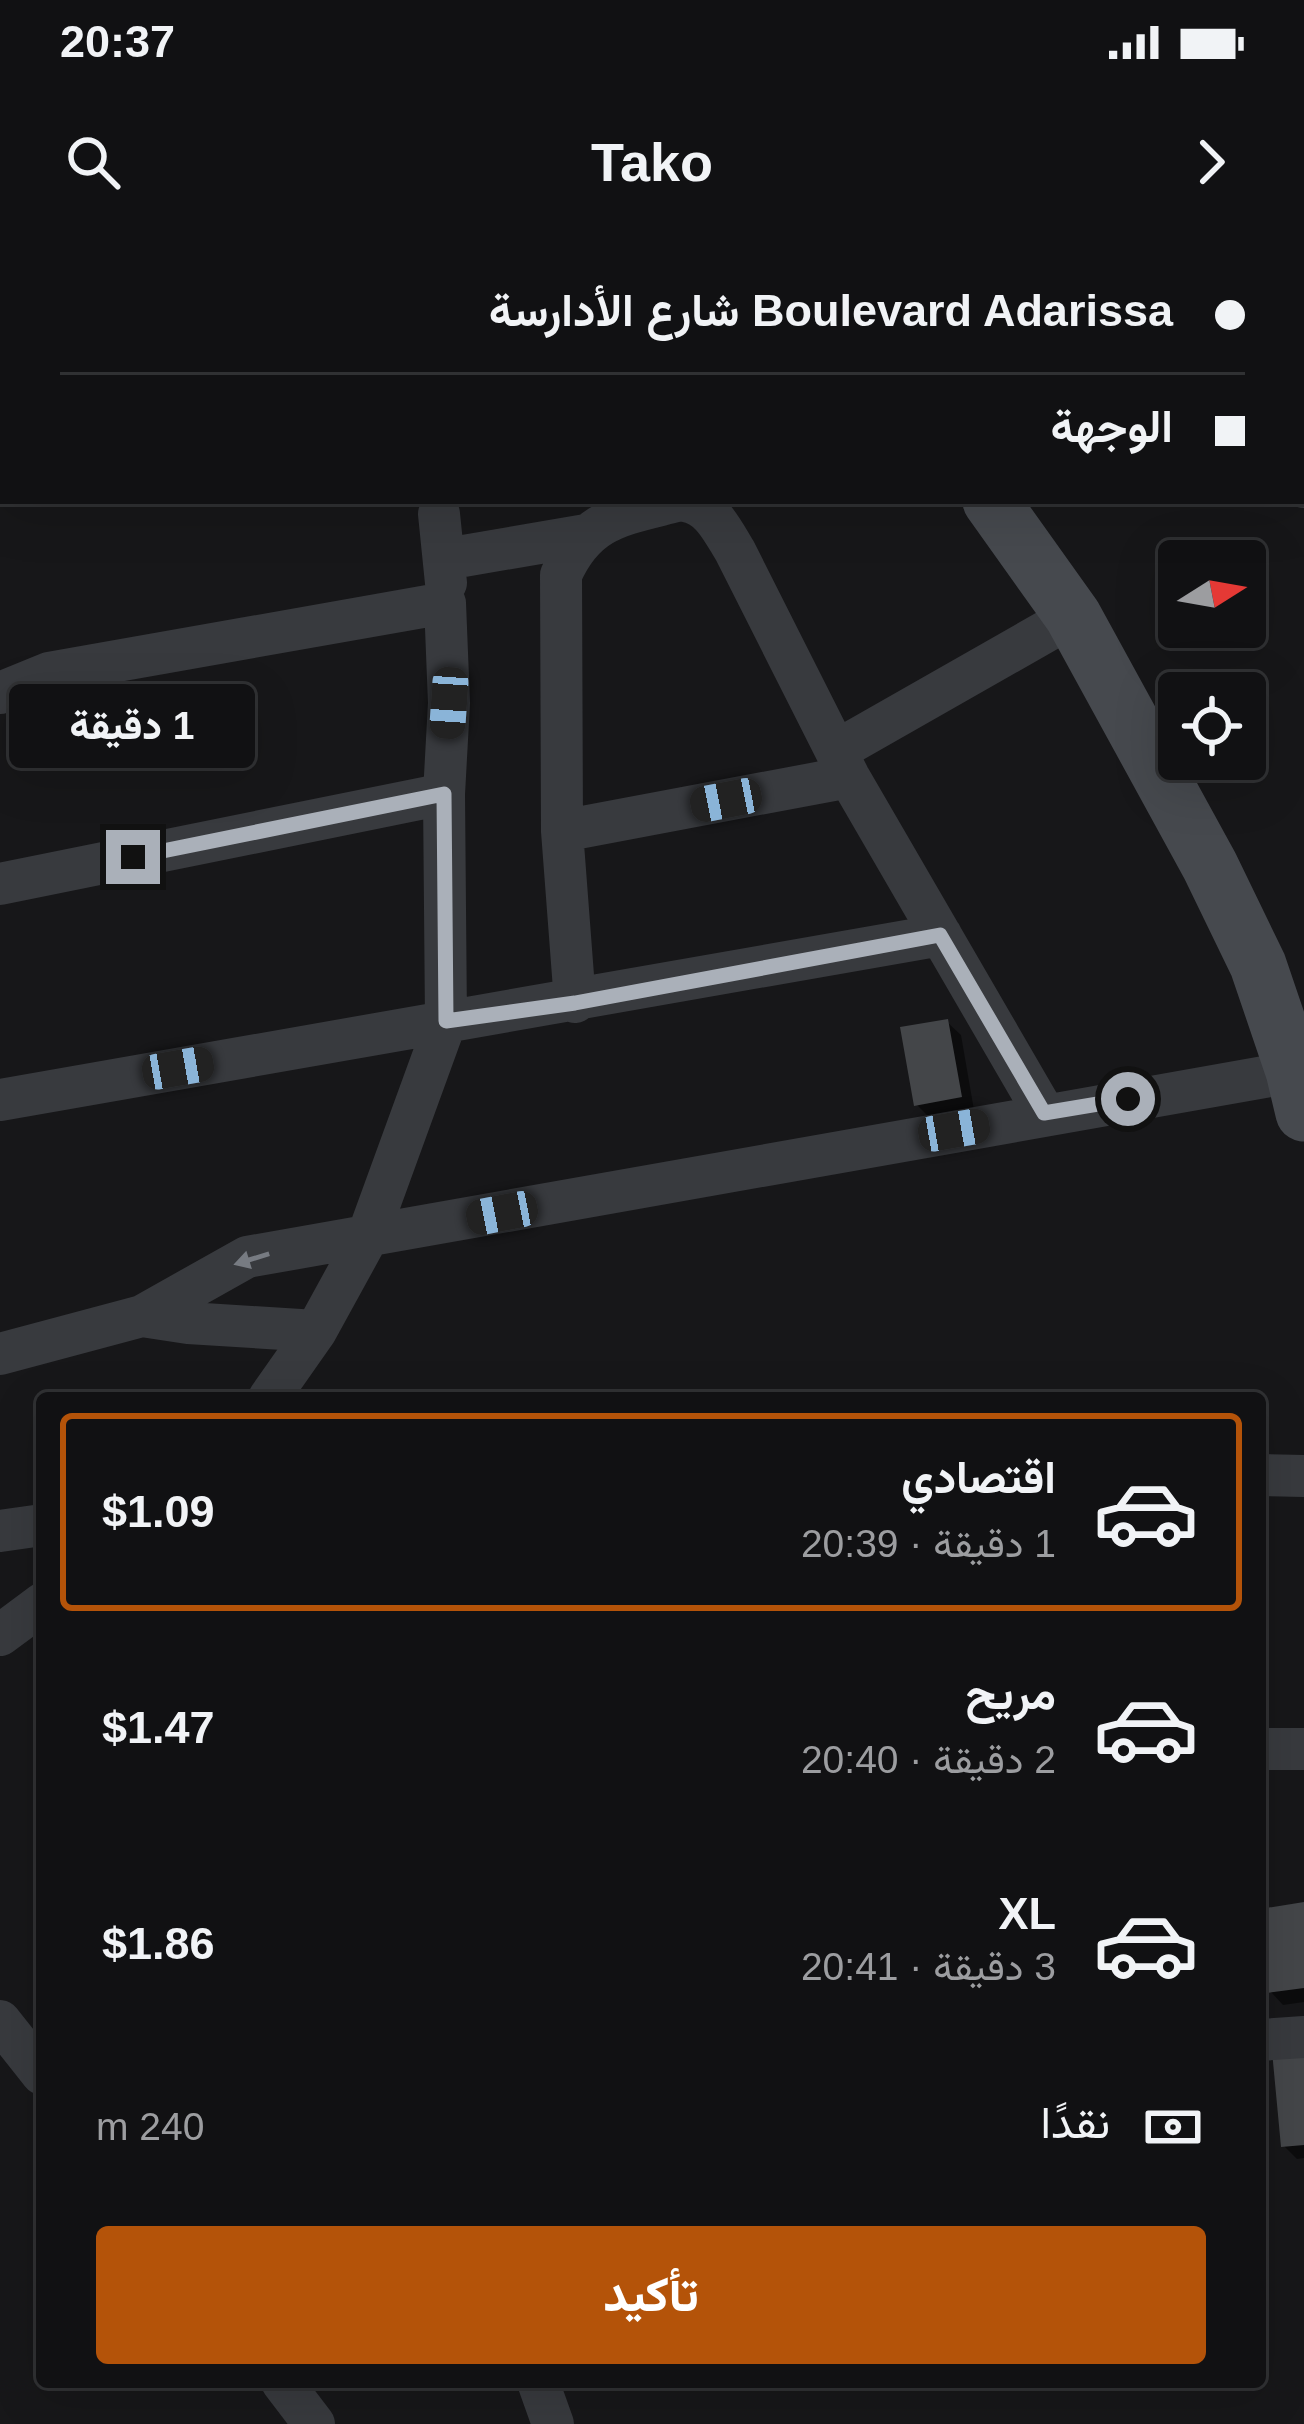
<!DOCTYPE html>
<html lang="ar">
<head>
<meta charset="utf-8">
<style>
	:root { --surface:#111113; --page:#1a1a1c; --text:#f1f3f6; --muted:#9c9da0; --line:#303133; --accent:#b45309 }
	body { margin:0; font-family:Helvetica,Vazirmatn,sans-serif; background:var(--page); color:var(--text); direction:rtl; height:100vh; display:flex; flex-direction:column; font-size:45px; white-space:nowrap }
	* { box-sizing:border-box; margin:0 }
	p { font-size:39px; color:var(--muted) }
	.icon { flex:none; width:66px; height:66px; fill:none; stroke:currentColor; stroke-width:2; stroke-linecap:round; stroke-linejoin:round }
	.map { position:relative; flex:1; overflow:hidden; direction:ltr }
	.sheet { position:absolute; left:36px; top:1152px; width:1230px; height:996px; display:flex; flex-direction:column; background:var(--surface); border-radius:12px; box-shadow:0 12px 48px #0002,0 0 0 3px var(--line); direction:rtl }
	.sheet>* { flex:none }
	.guide { position:absolute; left:0px; top:0px; width:1305px; height:264px; box-shadow:0 12px 48px #0002,0 0 0 3px var(--line); direction:rtl; display:grid; align-content:center; height:264px; padding:0 60px; background:var(--surface) }
	.needle { width:78px; rotate:79deg }
	.fabs { position:absolute; left:1158px; top:300px; display:grid; gap:24px }
	.fabs a { display:grid; place-items:center; width:108px; height:108px; border-radius:12px; background:var(--surface); box-shadow:0 12px 48px #0002,0 0 0 3px var(--line); font-size:60px }
	.end { position:absolute; width:54px; height:54px; margin:-27px; border:15px solid #aab0b9; background:#111; box-shadow:0 0 0 6px #111 }
	.from { border-radius:50% }
	.bubble { position:absolute; height:84px; border-radius:12px; background:var(--surface); box-shadow:0 12px 48px #0002,0 0 0 3px var(--line); font-size:39px; font-weight:800; line-height:84px; text-align:center; direction:rtl }
	.car { position:absolute; width:36px; height:72px; margin:-36px -18px; border-radius:15px; box-shadow:0 0 9px 3px #0007; background:linear-gradient(#222 24%,#8ab4d8 0 40%,#222 0 76%,#8ab4d8 0 86%,#222 0) }
	.guide b { display:flex; align-items:center; gap:42px; height:114px; font-size:45px }
	.guide b+b { border-top:3px solid var(--line) }
	.guide i { width:30px; height:30px; background:var(--text) }
	ul { padding:21px 0 0; list-style:none }
	li { display:flex; align-items:center; gap:36px; height:198px; margin:0 24px 18px; padding:0 36px; border:6px solid transparent; border-radius:12px }
	li div { flex:1 }
	li b { display:block; font-size:45px }
	li em { font-style:normal; font-weight:800 }
	li.on { border-color:var(--accent) }
	li>.icon { width:108px; height:108px; stroke-width:1.5 }
	.pay { display:flex; align-items:center; gap:30px; height:132px; padding:0 60px; font-size:45px }
	.pay p { margin-inline-start:auto }
	.primary-button { display:flex; gap:24px; margin-top:auto; padding:24px 60px }
	.primary-button a { flex:1; height:138px; border-radius:12px; background:var(--accent); color:#fff; font-size:48px; font-weight:800; line-height:138px; text-align:center }
	.status { display:flex; justify-content:space-between; align-items:center; height:84px; padding:0 60px; background:var(--surface); direction:ltr }
	.status svg { height:33px; fill:currentColor }
	header { display:flex; justify-content:space-between; align-items:center; height:156px; padding:0 60px; background:var(--surface); font-size:54px; font-weight:800 }
	.map>svg:first-child { display:block }
</style>
</head>
<body>
<div class="status"><b>20:37</b><svg viewBox="0 0 49 12"><path d="M0 12V9h3v3zM5 12V6h3v6zM10 12V3h3v9zM15 12V0h3v12zM26 1h20v11H26zM47 4h2v5h-2z"/></svg></div>
<header><svg class="icon" aria-label="forward" viewBox="0 0 24 24"><path d="M9 5l7 7-7 7"/></svg>Tako<svg class="icon" aria-label="search" viewBox="0 0 24 24"><circle cx="10" cy="10" r="6"/><path d="M15 15l6 6"/></svg></header>
<div class="map">
<svg width="1304" height="2184" viewBox="0 0 1304 2184">
	<rect width="100%" height="100%" fill="#171719"/>
	<path fill="#0007" d="M947,782L961,795L974,870L930,878L916,864Z
		M1304,1665V1762L1283,1765L1270,1751L1260,1672Z
		M1304,1811V1918L1297,1919L1284,1906Z"/>
	<path fill="#444649" d="M948,779L962,857L914,866L900,787Z
		M1304,1662V1748L1267,1753L1260,1706V1669Z
		M1304,1808V1905L1281,1907L1272,1811Z"/>
	<g fill="none" stroke-linecap="round" stroke-linejoin="round">
		<path stroke="#383a3e" stroke-width="42" d="M1302,88L1304,87
			M1302,243L1304,247
			M685,261C711,265 722,290 735,311L849,537L1044,873
			M439,274L446,343
			M446,319L586,295
			M0,453L49,433L445,363L449,463L444,554L446,781L367,998L316,1091L269,1158
			M836,511L1073,376
			M562,591L849,537
			M0,644L444,554
			M575,762L562,591L561,335C586,278 622,275 677,261
			M0,860C313,804 627,753 941,695
			M142,1076L188,1083L316,1091
			M0,1114L142,1076L247,1017L1304,830
			M1260,1235L1304,1236
			M0,1291L42,1285
			M0,1395L42,1364
			M1260,1509H1304
			M0,1781L42,1834
			M1260,1800L1304,1797
			M282,2142L314,2184
			M538,2142L553,2184"/>
		<path stroke="#46494e" stroke-width="57" d="M795,0L798,3
			M991,261L1073,376L1210,626L1258,725L1294,831L1304,873"/>
	</g>
	<defs><path id="oneway-solid" d="M-6-.8H1V-3.2L6.5 0L1 3.2V.8H-6Z" transform="scale(3)"/></defs>
	<use fill="#777b82" href="#oneway-solid" transform="translate(252 1019) rotate(163)"/>
	<g fill="none" stroke-linecap="round" stroke-linejoin="round">
		<path stroke="#aab0b9" stroke-width="15" d="M133,617L444,554L446,781L575,763L940,695L1044,873L1128,859"/>
	</g>
</svg>
<div class="fabs">
<a><svg class="needle" viewBox="-14 -14 28 28"><path d="M0-13l5 13h-10z" fill="#e53935"/><path d="M0 13l5-13h-10z" fill="#9c9da0"/></svg></a>
<a><svg class="icon" aria-label="locate" viewBox="0 0 24 24"><circle cx="12" cy="12" r="6"/><path d="M12 2v4M12 18v4M2 12h4M18 12h4"/></svg></a>
</div>
<i class="end from" style="left:1128px;top:859px"></i>
<i class="end" style="left:133px;top:617px"></i>
<div class="bubble" style="left:9px;top:444px;width:246px">1 دقيقة</div>
<i class="car" style="left:449px;top:463px;rotate:184deg"></i>
<i class="car" style="left:726px;top:560px;rotate:259deg"></i>
<i class="car" style="left:178px;top:828px;rotate:80deg"></i>
<i class="car" style="left:954px;top:890px;rotate:80deg"></i>
<i class="car" style="left:502px;top:973px;rotate:259deg"></i>
<div class="guide">
<b><i class="from"></i>Boulevard Adarissa شارع الأدارسة</b>
<b><i></i>الوجهة</b>
</div>
<section class="sheet">
<ul>
<li class="on"><svg class="icon" aria-label="car" viewBox="0 0 24 24"><path d="M5 17H2v-5l4-1 3-4h7l3 4 3 1v5h-3M9 17h6M6 11h13"/><circle cx="7" cy="17" r="2"/><circle cx="17" cy="17" r="2"/></svg><div><b>اقتصادي</b><p>1 دقيقة · 20:39</p></div><em>$1.09</em></li>
<li><svg class="icon" aria-label="car" viewBox="0 0 24 24"><path d="M5 17H2v-5l4-1 3-4h7l3 4 3 1v5h-3M9 17h6M6 11h13"/><circle cx="7" cy="17" r="2"/><circle cx="17" cy="17" r="2"/></svg><div><b>مريح</b><p>2 دقيقة · 20:40</p></div><em>$1.47</em></li>
<li><svg class="icon" aria-label="car" viewBox="0 0 24 24"><path d="M5 17H2v-5l4-1 3-4h7l3 4 3 1v5h-3M9 17h6M6 11h13"/><circle cx="7" cy="17" r="2"/><circle cx="17" cy="17" r="2"/></svg><div><b>XL</b><p>3 دقيقة · 20:41</p></div><em>$1.86</em></li>
</ul>
<div class="pay"><svg class="icon" aria-label="cash" viewBox="0 0 24 24"><path d="M3 7h18v10H3z"/><circle cx="12" cy="12" r="2"/></svg>نقدًا<p>240 m</p></div>
<div class="primary-button"><a>تأكيد</a></div>
</section>
</div>
</body>
</html>
